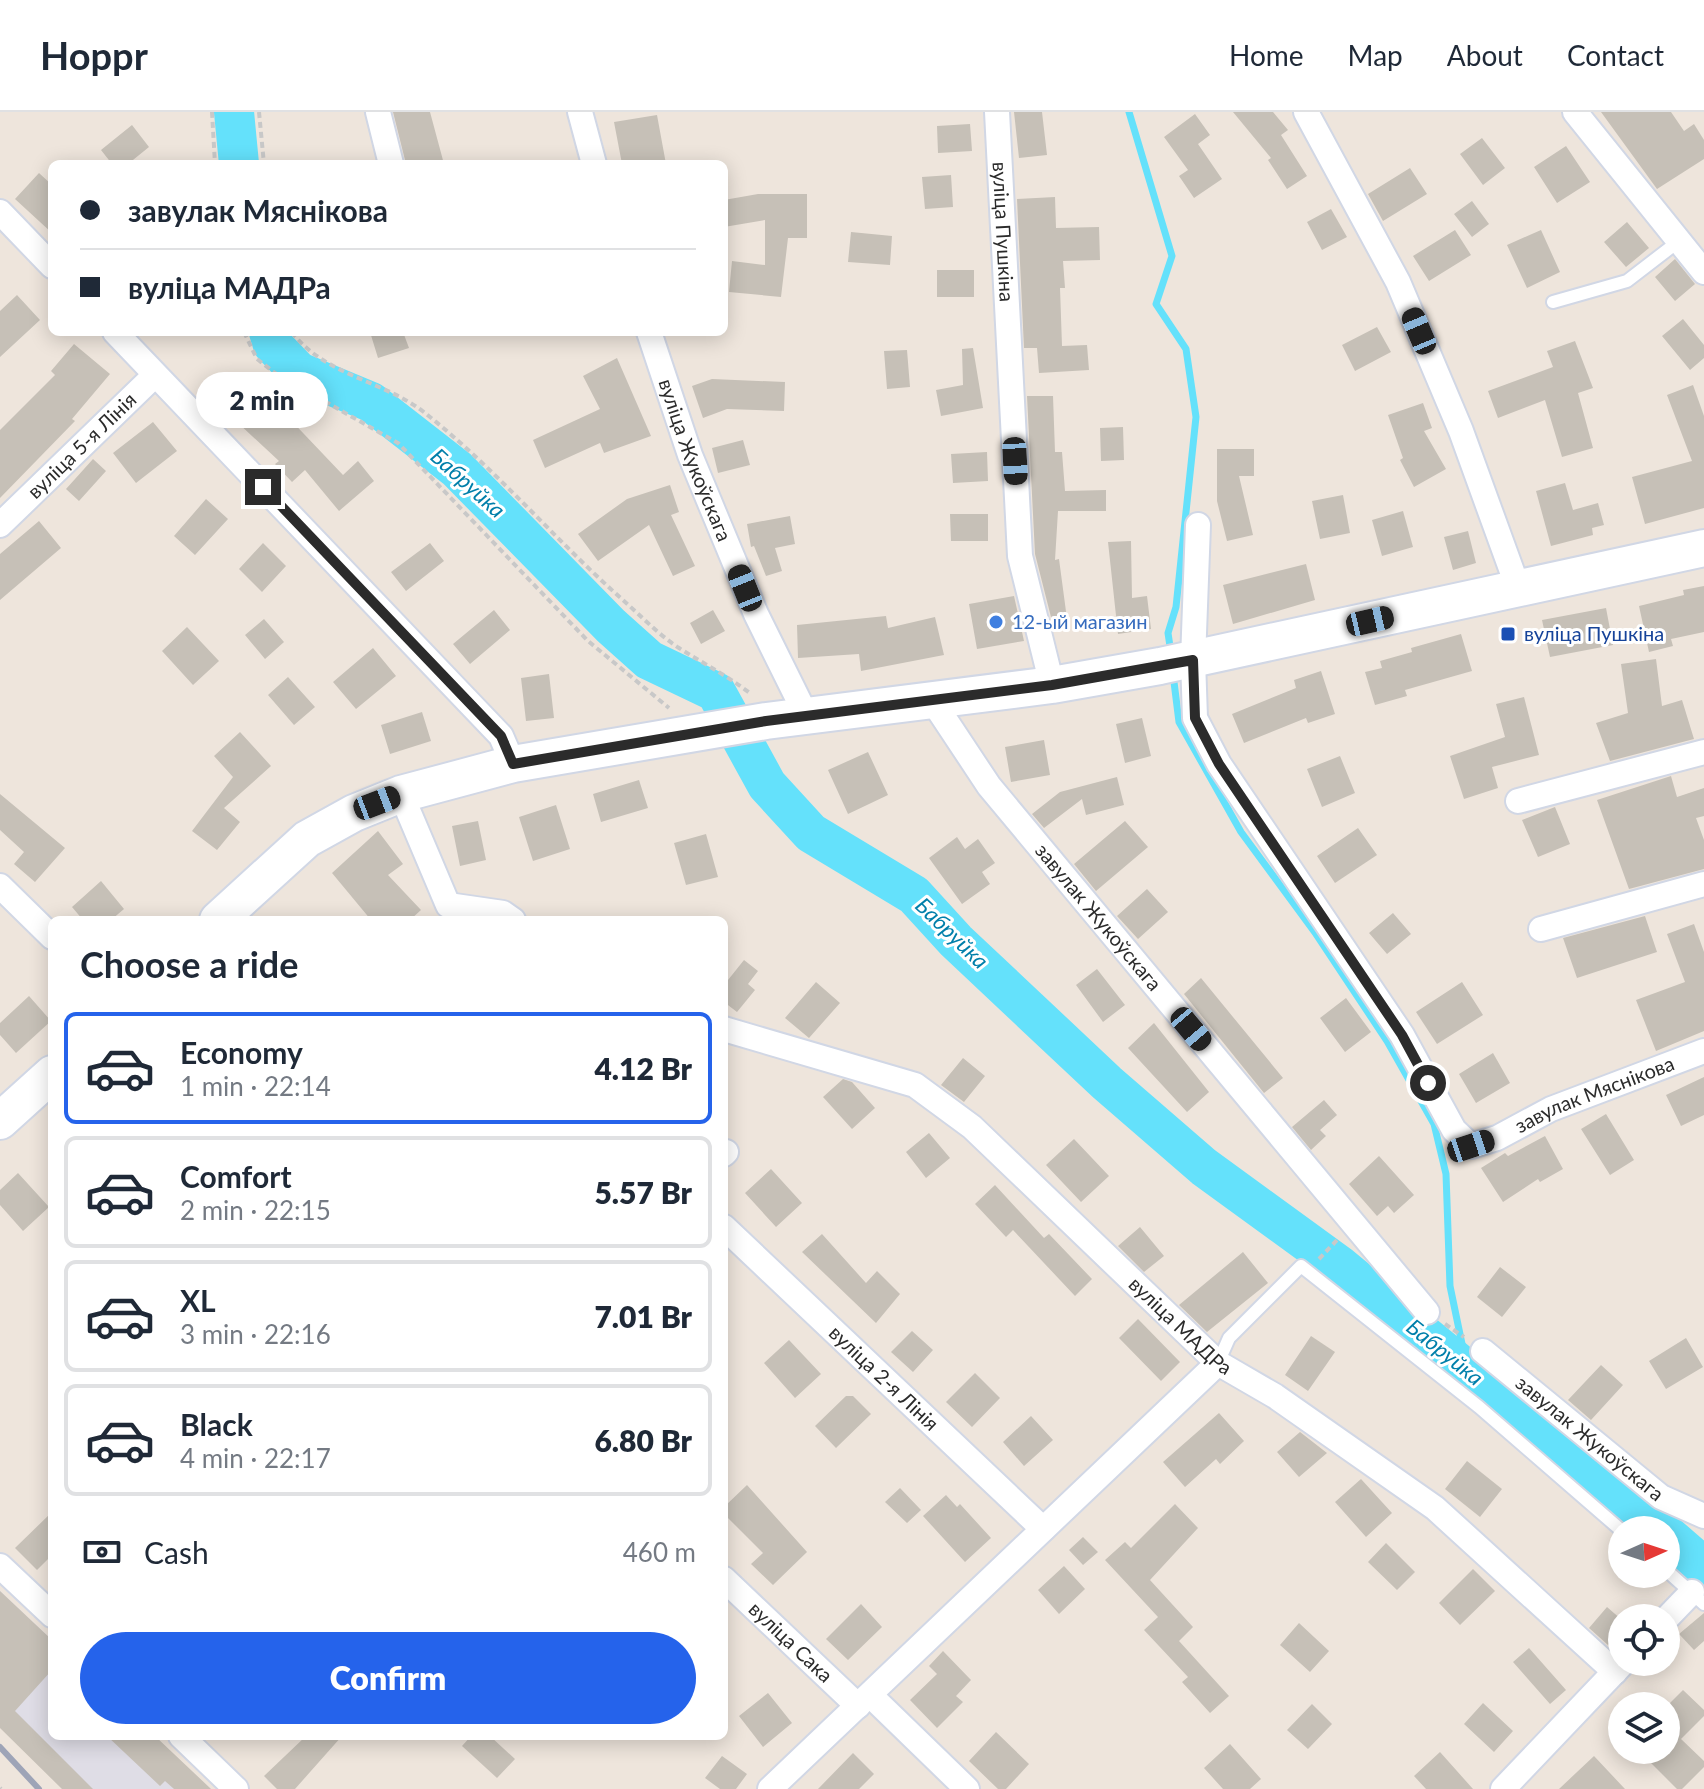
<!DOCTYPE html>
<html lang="en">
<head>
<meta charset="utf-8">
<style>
	:root { --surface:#fff; --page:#f2f2f3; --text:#1f2937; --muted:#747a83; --line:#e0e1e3; --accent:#2563eb }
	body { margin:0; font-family:Lato,sans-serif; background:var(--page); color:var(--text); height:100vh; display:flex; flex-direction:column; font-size:30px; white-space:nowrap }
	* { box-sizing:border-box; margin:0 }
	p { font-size:26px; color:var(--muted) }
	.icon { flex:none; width:44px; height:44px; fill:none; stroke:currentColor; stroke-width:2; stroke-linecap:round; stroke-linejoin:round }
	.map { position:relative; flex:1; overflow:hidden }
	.panel { position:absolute; left:48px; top:804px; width:680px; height:824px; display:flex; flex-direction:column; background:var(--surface); border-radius:12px; box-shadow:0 4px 20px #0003 }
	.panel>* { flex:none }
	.banner { position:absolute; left:48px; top:48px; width:680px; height:176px; border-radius:12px; box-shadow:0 4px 20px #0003; display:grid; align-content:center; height:176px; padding:0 32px; background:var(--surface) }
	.needle { width:52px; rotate:87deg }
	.tools { position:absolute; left:1608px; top:1404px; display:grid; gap:16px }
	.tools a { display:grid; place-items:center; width:72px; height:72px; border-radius:50%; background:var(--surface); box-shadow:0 4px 20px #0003; font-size:40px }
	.end { position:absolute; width:36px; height:36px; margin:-18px; border:10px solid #2b2b2b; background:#fff; box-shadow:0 0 0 4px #fff }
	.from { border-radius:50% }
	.bubble { position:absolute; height:56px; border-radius:28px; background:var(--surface); box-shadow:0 4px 20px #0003; font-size:26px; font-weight:800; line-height:56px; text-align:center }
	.car { position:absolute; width:24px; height:48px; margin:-24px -12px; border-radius:10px; box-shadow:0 0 6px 2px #0007; background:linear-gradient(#222 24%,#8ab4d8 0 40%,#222 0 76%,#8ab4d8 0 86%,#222 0) }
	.banner b { display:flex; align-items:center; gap:28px; height:76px; font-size:30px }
	.banner b+b { border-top:2px solid var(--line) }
	.banner i { width:20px; height:20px; background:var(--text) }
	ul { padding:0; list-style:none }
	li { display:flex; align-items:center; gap:24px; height:112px; margin:0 16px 12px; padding:0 16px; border:4px solid var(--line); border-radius:12px }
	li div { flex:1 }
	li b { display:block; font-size:30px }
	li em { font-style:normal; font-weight:800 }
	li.on { border-color:var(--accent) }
	li>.icon { width:72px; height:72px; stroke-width:1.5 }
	h2 { padding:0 32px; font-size:36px; line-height:96px }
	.pay { display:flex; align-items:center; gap:20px; height:88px; padding:0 32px; font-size:30px }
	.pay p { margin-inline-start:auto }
	.button { display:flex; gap:16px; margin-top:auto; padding:16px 32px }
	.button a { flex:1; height:92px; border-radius:48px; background:var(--accent); color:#fff; font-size:32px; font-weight:800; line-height:92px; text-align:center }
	header { display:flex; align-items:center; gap:48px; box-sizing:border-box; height:112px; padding:0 40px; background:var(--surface); border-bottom:2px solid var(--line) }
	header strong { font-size:38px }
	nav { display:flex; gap:44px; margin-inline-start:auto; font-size:28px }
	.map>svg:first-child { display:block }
</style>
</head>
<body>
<header>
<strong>Hoppr</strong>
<nav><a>Home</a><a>Map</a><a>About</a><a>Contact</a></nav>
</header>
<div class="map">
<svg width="1704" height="1677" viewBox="0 0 1704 1677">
	<rect width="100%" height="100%" fill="#eee5dc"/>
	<path fill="#dfdde6" d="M0,1479L52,1528V1624H154L211,1677H63L0,1613Z"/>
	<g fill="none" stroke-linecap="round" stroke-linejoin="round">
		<path stroke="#64e1fb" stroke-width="7" d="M1129,0L1172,144L1156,192L1186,237L1196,305L1176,495L1168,521L1171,541
			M1173,562L1179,610L1241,720L1316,822L1387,929L1434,1012L1446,1062L1450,1174L1467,1256"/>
		<path stroke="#64e1fb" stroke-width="40" d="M234,0L239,52
			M269,220L273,233L299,260L371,290L457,357L611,514L649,548L716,580L767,673L811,721L914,783L956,829L1107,971L1204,1055L1340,1154L1662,1418
			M1666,1422L1704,1455"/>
	</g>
	<path fill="#c6c0b7" d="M393,0H430L444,52H406Z
		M1014,0H1042L1047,43L1019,46Z
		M1233,0H1273L1288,18L1281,23L1307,64L1287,77L1268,48L1271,46Z
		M1601,0H1671L1684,19L1694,12L1704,28V47L1657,77Z
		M1195,2L1210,23L1198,32L1222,67L1194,86L1179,64L1188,58L1164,25Z
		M657,3L666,52H622L614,10Z
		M970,12L972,39L938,41L937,14Z
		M132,13L149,35L128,52H112L101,38Z
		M1482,26L1505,56L1483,73L1460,42Z
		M1566,34L1590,70L1557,91L1534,55Z
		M1410,56L1427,82L1383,109L1368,82Z
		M39,61L52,73V121L15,87Z
		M951,63L953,95L925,97L922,65Z
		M758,82H807V126H788L781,185L729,180L732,149L765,153V108L724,115V88Z
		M1055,85L1056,116L1099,115L1100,148L1063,149L1065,176H1060L1062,234L1087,233L1089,258L1039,261L1037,236H1024L1017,87Z
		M1472,89L1489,112L1472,125L1454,102Z
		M1331,97L1347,125L1322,138L1307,110Z
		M1627,110L1649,136L1626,155L1604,130Z
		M1455,118L1471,143L1429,169L1413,144Z
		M1541,118L1560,160L1527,176L1507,133Z
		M851,120L892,124L890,153L848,150Z
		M1675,147L1695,172L1675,189L1655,165Z
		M937,158H974V185H937Z
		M17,183L40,208L0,245V199Z
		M1683,207L1704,233V246L1690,258L1662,224Z
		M1377,215L1391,240L1355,259L1342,233Z
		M370,220H403L409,236L378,246Z
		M1575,229L1593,276L1578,281L1593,336L1562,345L1545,288L1498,306L1488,279L1553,255L1547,239Z
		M74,232L110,262L72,307L75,309L0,386V318L55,263L51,259Z
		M973,236L983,296L941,304L936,278L963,273L962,237Z
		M907,238L910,275L887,277L884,239Z
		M617,246L651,324L604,341L600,331L545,356L533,328L600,297L583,264Z
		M712,267L785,270L784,299L727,297L703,306L692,274Z
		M1693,273L1704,304V396L1645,412L1632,365L1692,349L1667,283Z
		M265,281L343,363L358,349L374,369L339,399L305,358L292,370L275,352L279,349L237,310Z
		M1027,284H1053L1055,340H1062L1065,379L1106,378V399H1058L1055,448L1059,447L1067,507L1052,509L1035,442Z
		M1423,291L1432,316L1424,319L1446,357L1414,375L1400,348L1403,346L1388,303Z
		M153,310L177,339L136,371L113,341Z
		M1123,315L1124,348L1101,349L1100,316Z
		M743,328L750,353L718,361L712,336Z
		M1217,337H1254V364H1239L1253,423L1227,429L1217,389Z
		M987,340L988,369L953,371L951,342Z
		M93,347L106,359L79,389L66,377Z
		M1565,371L1573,398L1598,391L1604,413L1592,416L1593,423L1551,434L1536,379Z
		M670,373L679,400L671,403L695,454L673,464L649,413L598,449L578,422L627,387Z
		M1343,383L1350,421L1320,427L1312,389Z
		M206,387L228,407L195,443L174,424Z
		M1403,399L1413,435L1382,444L1372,408Z
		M950,402H988V429H951Z
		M790,404L795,432L775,436L782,459L766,464L754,434L751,435L747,412Z
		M39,409L61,436L0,488V442Z
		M1468,419L1476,451L1453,458L1444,425Z
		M1131,429L1132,486L1147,484L1151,517L1118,522L1108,430Z
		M263,431L286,454L262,480L239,457Z
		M430,431L444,449L406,479L391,460Z
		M1306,452L1315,488L1233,512L1223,473Z
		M1704,474V520L1671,527L1673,534L1649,540L1639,494L1684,483L1683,478Z
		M1014,484L1024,529L977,537L969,492Z
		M1606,496L1613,533L1550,545L1542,508Z
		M494,498L510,518L470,552L453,532Z
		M713,498L725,519L701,532L690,511Z
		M886,504L888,516L935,505L944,543L861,559L859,542L798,546L797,513Z
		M264,507L284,530L265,547L245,523Z
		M187,515L219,549L193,573L162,539Z
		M1461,522L1472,559L1405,578L1407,584L1375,593L1365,560L1382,556L1380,549L1412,540L1411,536Z
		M373,536L396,564L356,597L333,570Z
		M1656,547L1662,594L1682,588L1694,627L1610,649L1596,611L1628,601L1621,552Z
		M1321,559L1335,602L1308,611L1306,606L1244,631L1232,602L1296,576L1294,568Z
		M549,562L554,606L526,609L521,566Z
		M288,565L315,595L294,613L268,583Z
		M1524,585L1539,643L1492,655L1498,676L1464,687L1450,644L1505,625L1496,592Z
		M422,600L431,629L390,642L381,613Z
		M1142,606L1151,644L1125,651L1116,612Z
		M240,620L271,654L224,696L240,710L217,738L192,719L233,665L214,644Z
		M1044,628L1050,663L1011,670L1005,635Z
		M868,640L888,683L848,702L828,658Z
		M1340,644L1355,681L1322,695L1307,657Z
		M1671,664L1677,685L1704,676V704L1696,706L1704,728V757L1629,777L1597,688Z
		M1117,665L1124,693L1086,703L1082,687L1044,716L1032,702L1060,680Z
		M639,668L648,696L601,710L593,682Z
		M0,682L65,736L35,770L14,752L24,740L0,718Z
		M556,693L570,737L533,749L519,705Z
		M1555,695L1570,732L1538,745L1522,708Z
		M478,709L486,748L460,754L452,714Z
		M1125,709L1148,735L1096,779L1074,752Z
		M1358,716L1377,743L1335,771L1317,744Z
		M378,719L403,752L388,763L421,798L410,808H371L332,761Z
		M706,722L718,765L686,773L674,731Z
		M957,725L965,737L978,727L995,751L982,760L990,772L962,792L929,746Z
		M101,769L124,797L111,808H83L72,795Z
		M1147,777L1168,800L1138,827L1117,804Z
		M1393,801L1411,822L1387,842L1369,821Z
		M1645,804L1657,840L1577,866L1563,826Z
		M1694,812L1704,840V919L1656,939L1636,888L1685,870L1667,822Z
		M744,848L758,859L748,872L755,878L737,900L724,890V873Z
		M1097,857L1125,893L1103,910L1076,873Z
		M1201,866L1283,966L1264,981L1184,882Z
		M816,870L840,891L809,926L785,906Z
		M1462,870L1483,903L1437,932L1416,900Z
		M29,884L51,909L16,941L0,923V911Z
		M1346,886L1371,920L1345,940L1320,906Z
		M1154,911L1209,980L1187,1000L1128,936Z
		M1493,941L1510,971L1476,991L1459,962Z
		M963,946L985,964L964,990L941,973Z
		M1704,965V1003L1681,1014L1666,983Z
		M843,967L852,970L875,996L852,1017L823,985Z
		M1324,988L1337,1003L1320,1018L1326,1024L1311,1038L1292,1015Z
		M1606,1002L1634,1048L1610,1063L1581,1017Z
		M929,1021L950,1046L926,1066L906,1040Z
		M1545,1024L1563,1057L1540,1070L1538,1067L1503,1090L1481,1056L1505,1041L1508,1044Z
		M1074,1027L1109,1064L1081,1090L1046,1053Z
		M1379,1044L1414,1083L1394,1101L1388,1094L1377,1104L1349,1072Z
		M771,1057L802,1091L776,1115L745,1081Z
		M18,1061L49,1095L23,1119L0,1093V1078Z
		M995,1073L1044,1126L1049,1122L1092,1167L1075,1184L1013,1118L1006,1125L975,1092Z
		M1140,1115L1164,1144L1144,1160L1118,1134Z
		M822,1122L866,1171L877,1159L900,1182L876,1211L802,1140Z
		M1243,1140L1268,1171L1207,1220L1179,1193Z
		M1500,1155L1526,1175L1502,1205L1477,1185Z
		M1138,1207L1180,1250L1161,1269L1119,1226Z
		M912,1219L933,1238L913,1260L891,1240Z
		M1311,1224L1335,1240L1308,1279L1285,1263Z
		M1686,1226L1703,1255L1666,1277L1649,1249Z
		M789,1228L821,1262L795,1286L764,1251Z
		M1601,1253L1623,1273L1591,1308L1568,1288Z
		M975,1261L1000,1286L972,1315L946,1290Z
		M846,1284H853L871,1302L836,1336L815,1314Z
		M1219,1301L1244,1329L1220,1352L1216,1347L1185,1375L1163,1350Z
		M1031,1304L1053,1328L1024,1354L1003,1330Z
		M1300,1320L1327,1341L1299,1365L1277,1340Z
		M1467,1349L1502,1377L1480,1405L1445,1377Z
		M1361,1367L1392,1401L1366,1425L1335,1390Z
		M747,1373L807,1440L773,1473L751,1452L763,1441L724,1402V1395Z
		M900,1376L921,1398L907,1411L885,1390Z
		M946,1383L957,1395L960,1392L991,1426L965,1450L923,1404Z
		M1175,1392L1198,1416L1150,1468L1193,1515L1179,1529L1229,1584L1210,1601L1182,1570L1188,1565L1144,1518L1158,1505L1105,1448L1125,1430L1131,1436Z
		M52,1400V1443L37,1458L15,1436Z
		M1083,1425L1098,1440L1083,1453L1069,1438Z
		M1386,1431L1415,1460L1397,1478L1368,1450Z
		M1064,1454L1085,1477L1059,1502L1038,1478Z
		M1473,1457L1495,1479L1460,1513L1439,1491Z
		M0,1479L52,1528V1558L15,1599L93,1677H62L0,1616Z
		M861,1492L882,1515L848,1548L826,1527Z
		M1607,1495L1622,1508V1517L1608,1533L1589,1516Z
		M1704,1501V1529L1694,1538L1679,1522Z
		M1299,1511L1329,1539L1310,1560L1280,1533Z
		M1529,1536L1566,1578L1550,1592L1513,1550Z
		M943,1539L971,1568L956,1584L963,1590L937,1616L910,1588L937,1562L929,1554Z
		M1683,1578L1704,1598V1604L1681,1627L1704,1649V1655L1682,1677H1677L1638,1638H1666V1595Z
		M768,1581L792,1611L763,1635L739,1604Z
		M1483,1591L1513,1619L1494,1640L1464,1612Z
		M1312,1592L1332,1612L1308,1637L1287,1618Z
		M996,1620L1029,1652L1006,1677H998L969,1649Z
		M107,1624H155L211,1677H174L165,1669L160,1674Z
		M306,1624H342L295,1677H277L264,1664Z
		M471,1624H490L515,1647L497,1666L462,1634Z
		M1230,1632L1261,1667L1250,1677H1223L1204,1656Z
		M1440,1640L1473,1677H1426L1414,1664Z
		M853,1641L874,1662L859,1677H818Z
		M722,1644L747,1662L736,1677H720L705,1666Z
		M1594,1644L1625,1677H1559Z"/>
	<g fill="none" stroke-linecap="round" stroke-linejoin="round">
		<g stroke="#d1d7e5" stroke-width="16">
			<path id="service" d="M1553,190L1627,169L1679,129
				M1218,1251L1229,1226L1301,1154L1479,1295L1622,1419
				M1666,1458L1704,1492"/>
		</g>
		<g stroke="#d1d7e5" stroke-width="28">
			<g id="minor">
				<path d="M378,0L391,52"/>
				<path d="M580,0L594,52"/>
				<path id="s1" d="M997,0L1020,444L1052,573"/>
				<path d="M1306,0L1398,170L1461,319L1518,476"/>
				<path d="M1575,0L1704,160"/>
				<path d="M0,100L52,154"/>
				<path d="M115,220L501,624L513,652"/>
				<path id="s2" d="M649,220L690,343L756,502L806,603"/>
				<path id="s3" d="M0,413L155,263"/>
				<path id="s4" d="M1198,413L1193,548L1195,606L1219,652L1402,923L1454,1018L1471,1034L1497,1026L1551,997L1704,939"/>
				<path id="s5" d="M932,588L989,674L1427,1200"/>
				<path d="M401,682L448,793L503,801L513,808"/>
				<path d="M1518,689L1704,640"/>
				<path d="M0,774L52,825"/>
				<path d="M1541,817L1704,772"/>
				<path id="s6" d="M724,917L915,973L972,1015L1218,1251L1275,1284L1435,1396L1615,1560"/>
				<path d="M724,1042L726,1040"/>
				<path id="s7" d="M724,1115L1043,1417"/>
				<path id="s8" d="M1483,1239L1661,1385L1704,1404"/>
				<path d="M0,1454L52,1503"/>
				<path id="s9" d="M724,1467L858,1594"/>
				<path d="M1666,1507L1692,1480"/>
				<path d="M870,1583L967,1677"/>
				<path d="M181,1624L236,1677"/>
				<path d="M770,1677L1218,1251"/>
				<path d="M1503,1677L1624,1550"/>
			</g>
		</g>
		<g stroke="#d1d7e5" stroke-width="40">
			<path id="secondary" d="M218,808L307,727L354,701L401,682L513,652L766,609L1052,573L1160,554L1704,436
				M0,1009L52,962"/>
		</g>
		<path stroke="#c8c8c8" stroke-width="4" stroke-dasharray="6 4" stroke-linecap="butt" d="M212,0L215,52
			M259,0L264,52
			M244,220L257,247L275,261L398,331L588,529L669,596
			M292,220C323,263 385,269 425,301C497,358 555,428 624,489C641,504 659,523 679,536C704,552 728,564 751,582
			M1319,1147L1338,1127
			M1445,1212L1464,1225
			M0,1676L1,1677"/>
		<use href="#service" stroke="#fff" stroke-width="12"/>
		<use href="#minor" stroke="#fff" stroke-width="24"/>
		<use href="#secondary" stroke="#fff" stroke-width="36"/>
		<path stroke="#9ea4b7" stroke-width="6" d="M0,1635L39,1677"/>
	</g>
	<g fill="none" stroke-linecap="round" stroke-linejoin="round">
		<path stroke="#2b2b2b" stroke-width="10" d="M263,375L501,624L513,652L766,609L1052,573L1193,548L1195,606L1219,652L1402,923L1428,971"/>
	</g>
	<circle fill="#3f7fe0" stroke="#fff" stroke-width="3" cx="996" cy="510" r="8"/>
	<rect fill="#1a4fb4" stroke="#fff" stroke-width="3" x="1500" y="514" width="16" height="16" rx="4"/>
	<g text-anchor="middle" stroke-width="6" stroke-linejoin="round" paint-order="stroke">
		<g font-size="20" fill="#2b2b2b" stroke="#fff">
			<text dy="7" stroke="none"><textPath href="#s1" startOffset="120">вуліца Пушкіна</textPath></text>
			<text dy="7" stroke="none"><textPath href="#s3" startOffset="114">вуліца 5-я Лінія</textPath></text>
			<text dy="7" stroke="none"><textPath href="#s2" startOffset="136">вуліца Жукоўскага</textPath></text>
			<text dy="7" stroke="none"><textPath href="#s5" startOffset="274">завулак Жукоўскага</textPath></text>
			<text dy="7" stroke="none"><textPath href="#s4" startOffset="838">завулак Мяснікова</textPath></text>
			<text dy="7" stroke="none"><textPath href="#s6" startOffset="558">вуліца МАДРа</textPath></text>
			<text dy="7" stroke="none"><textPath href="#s7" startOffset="220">вуліца 2-я Лінія</textPath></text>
			<text dy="7" stroke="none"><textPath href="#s8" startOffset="138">завулак Жукоўскага</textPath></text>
			<text dy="7" stroke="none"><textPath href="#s9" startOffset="92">вуліца Сака</textPath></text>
		</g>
		<g font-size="20" fill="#366cbe" stroke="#fff" text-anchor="start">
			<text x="1012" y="517">12-ый магазин</text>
		</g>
		<g font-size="20" fill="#164399" stroke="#fff" text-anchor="start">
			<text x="1524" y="529">вуліца Пушкіна</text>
		</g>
		<g font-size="22" font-style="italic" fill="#007faa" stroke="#fff">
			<text transform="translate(468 371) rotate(42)" y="8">Бабруйка</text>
			<text transform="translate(952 821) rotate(44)" y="8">Бабруйка</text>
			<text transform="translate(1445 1240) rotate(39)" y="8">Бабруйка</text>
		</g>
	</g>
</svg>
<div class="tools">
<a><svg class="needle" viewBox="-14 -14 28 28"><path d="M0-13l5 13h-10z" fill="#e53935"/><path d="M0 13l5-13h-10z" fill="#747a83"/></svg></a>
<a><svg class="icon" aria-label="locate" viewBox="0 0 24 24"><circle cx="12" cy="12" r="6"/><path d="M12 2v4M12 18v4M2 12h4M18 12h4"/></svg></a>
<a><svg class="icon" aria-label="layers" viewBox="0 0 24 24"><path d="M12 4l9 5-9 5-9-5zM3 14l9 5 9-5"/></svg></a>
</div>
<i class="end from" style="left:1428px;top:971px"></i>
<i class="end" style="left:263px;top:375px"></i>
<div class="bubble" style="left:196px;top:260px;width:132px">2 min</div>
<i class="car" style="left:1419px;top:219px;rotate:337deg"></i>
<i class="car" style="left:1015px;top:349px;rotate:177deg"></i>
<i class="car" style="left:745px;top:476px;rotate:338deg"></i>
<i class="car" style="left:1370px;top:509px;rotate:77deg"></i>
<i class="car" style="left:377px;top:691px;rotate:69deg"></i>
<i class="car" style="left:1191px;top:917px;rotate:140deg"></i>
<i class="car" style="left:1471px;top:1034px;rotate:72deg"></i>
<div class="banner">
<b><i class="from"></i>завулак Мяснікова</b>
<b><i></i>вуліца МАДРа</b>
</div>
<section class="panel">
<h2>Choose a ride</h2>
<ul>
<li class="on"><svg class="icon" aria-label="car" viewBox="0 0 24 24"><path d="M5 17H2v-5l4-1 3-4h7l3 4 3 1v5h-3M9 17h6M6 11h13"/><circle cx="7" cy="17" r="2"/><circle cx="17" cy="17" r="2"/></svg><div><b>Economy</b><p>1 min · 22:14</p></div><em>4.12 Br</em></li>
<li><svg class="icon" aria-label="car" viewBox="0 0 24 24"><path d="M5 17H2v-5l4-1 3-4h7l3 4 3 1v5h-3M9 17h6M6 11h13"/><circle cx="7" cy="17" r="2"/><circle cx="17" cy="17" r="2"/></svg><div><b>Comfort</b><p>2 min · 22:15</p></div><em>5.57 Br</em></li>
<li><svg class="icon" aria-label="car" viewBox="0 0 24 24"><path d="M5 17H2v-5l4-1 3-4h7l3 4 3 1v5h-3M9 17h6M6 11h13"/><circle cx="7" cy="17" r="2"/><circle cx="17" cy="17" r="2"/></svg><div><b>XL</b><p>3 min · 22:16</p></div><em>7.01 Br</em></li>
<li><svg class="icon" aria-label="car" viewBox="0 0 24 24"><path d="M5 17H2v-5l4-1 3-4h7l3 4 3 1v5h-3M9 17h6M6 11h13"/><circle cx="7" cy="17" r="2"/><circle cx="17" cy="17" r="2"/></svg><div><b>Black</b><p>4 min · 22:17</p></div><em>6.80 Br</em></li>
</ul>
<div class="pay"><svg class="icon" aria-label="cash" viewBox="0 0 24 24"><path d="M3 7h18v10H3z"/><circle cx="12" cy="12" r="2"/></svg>Cash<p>460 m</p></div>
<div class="button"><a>Confirm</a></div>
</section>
</div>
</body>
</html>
